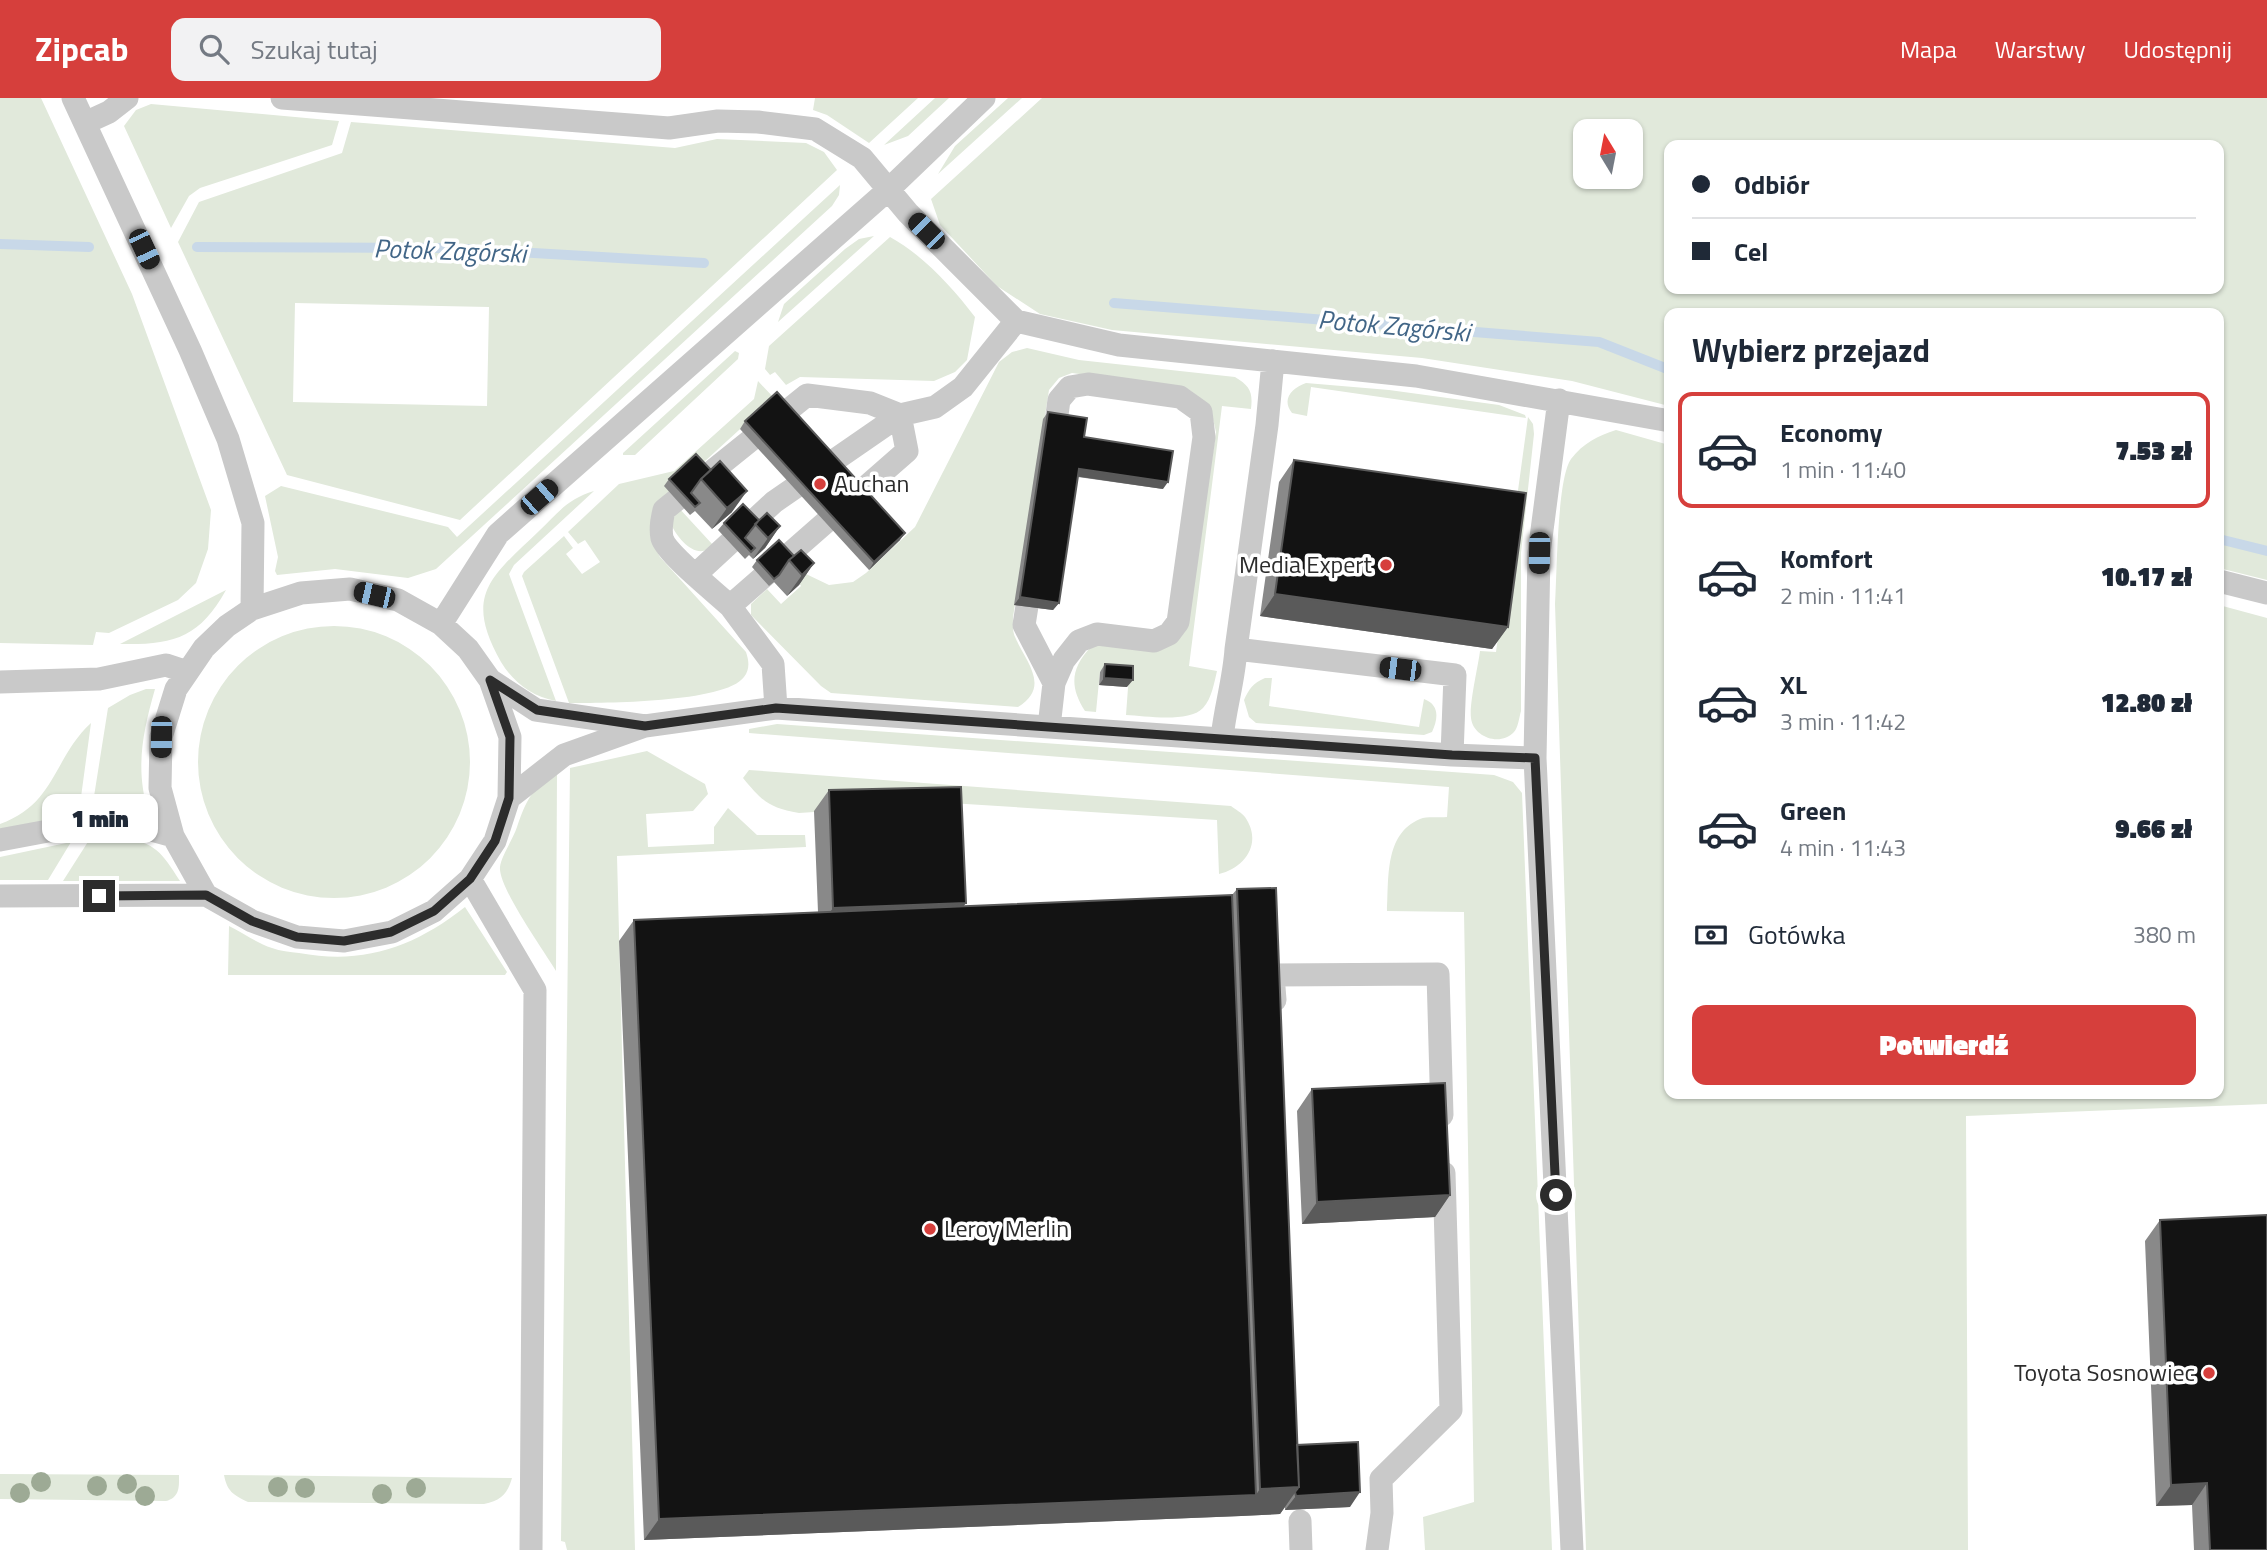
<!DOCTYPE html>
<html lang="pl">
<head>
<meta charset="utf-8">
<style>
	:root { --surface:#fff; --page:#f2f2f3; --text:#1f2937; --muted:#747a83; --line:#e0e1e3; --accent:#d63f3c }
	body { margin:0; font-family:"Titillium Web",sans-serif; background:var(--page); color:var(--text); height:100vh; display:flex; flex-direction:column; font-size:26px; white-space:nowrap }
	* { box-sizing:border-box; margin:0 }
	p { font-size:23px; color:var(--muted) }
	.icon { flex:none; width:38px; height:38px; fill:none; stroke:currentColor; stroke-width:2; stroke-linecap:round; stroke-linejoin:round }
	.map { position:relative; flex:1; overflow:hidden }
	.panel { position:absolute; left:1664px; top:210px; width:560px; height:791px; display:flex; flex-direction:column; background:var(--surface); border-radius:14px; box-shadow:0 2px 5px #0004 }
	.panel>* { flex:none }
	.hud { position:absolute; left:1664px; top:42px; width:560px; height:154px; border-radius:14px; box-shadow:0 2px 5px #0004; display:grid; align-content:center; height:154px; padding:0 28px; background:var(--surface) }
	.needle { width:46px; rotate:350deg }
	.tools { position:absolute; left:1573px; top:21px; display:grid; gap:14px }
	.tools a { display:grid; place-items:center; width:70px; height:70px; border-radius:14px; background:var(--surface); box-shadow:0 2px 5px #0004; font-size:35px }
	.end { position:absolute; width:32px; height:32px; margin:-16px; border:9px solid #2c2c2c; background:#fff; box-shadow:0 0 0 4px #fff }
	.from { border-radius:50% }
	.bubble { position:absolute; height:49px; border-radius:14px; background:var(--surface); box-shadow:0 2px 5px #0004; font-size:23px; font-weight:800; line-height:49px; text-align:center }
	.car { position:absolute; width:21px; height:42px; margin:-21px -10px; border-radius:9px; box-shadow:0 0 5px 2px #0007; background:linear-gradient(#222 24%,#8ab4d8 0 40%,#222 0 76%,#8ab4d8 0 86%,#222 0) }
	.hud b { display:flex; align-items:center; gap:24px; height:66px; font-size:26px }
	.hud b+b { border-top:2px solid var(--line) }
	.hud i { width:18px; height:18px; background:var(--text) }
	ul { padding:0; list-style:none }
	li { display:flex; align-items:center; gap:21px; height:116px; margin:0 14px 10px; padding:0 14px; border:4px solid transparent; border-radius:14px }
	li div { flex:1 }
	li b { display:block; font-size:26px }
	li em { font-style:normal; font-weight:800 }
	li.active { border-color:var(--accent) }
	li>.icon { width:63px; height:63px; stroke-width:1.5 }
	h2 { padding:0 28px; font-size:32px; line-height:84px }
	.pay { display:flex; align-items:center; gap:18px; height:77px; padding:0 28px; font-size:26px }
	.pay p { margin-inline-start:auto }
	.primary-button { display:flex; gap:14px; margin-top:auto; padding:14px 28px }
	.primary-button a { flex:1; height:80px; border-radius:14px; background:var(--accent); color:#fff; font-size:28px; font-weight:800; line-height:80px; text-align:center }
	header { display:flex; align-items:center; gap:42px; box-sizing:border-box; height:98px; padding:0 35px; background:var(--accent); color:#fff }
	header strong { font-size:33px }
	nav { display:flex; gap:38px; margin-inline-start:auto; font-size:24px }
	.search { width:490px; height:63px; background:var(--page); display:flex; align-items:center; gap:18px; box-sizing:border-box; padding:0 24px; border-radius:14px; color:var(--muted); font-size:26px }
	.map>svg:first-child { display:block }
</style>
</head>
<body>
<header>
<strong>Zipcab</strong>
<div class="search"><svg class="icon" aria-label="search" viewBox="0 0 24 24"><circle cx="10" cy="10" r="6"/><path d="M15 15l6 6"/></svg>Szukaj tutaj</div>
<nav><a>Mapa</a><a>Warstwy</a><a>Udostępnij</a></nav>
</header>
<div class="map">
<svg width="2267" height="1452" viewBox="0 0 2267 1452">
	<rect width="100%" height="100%" fill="#fff"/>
	<path fill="#e1e9db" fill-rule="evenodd" d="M0,0H41L132,196L211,412L208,451L196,485L178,502L109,535L96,534L93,547L0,545Z
		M815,0H918L869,45L827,17L813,12Z
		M935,0H949L908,38L884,47Z
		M1008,0H1022L938,76L955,48Z
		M1042,0H2267V482L2219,470V215H1670L1669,308L1572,283L1422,260L1112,232L1040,216L997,188L940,127L931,101ZM1586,33H1631V79H1586ZM1670,47H2219V191H1670Z
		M151,6L339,23L332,47L200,90L189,98L171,130L124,28L136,12Z
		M351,24L675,50L717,41L806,45L824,54L837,72L460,422L287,377L178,144L199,104L342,55ZM295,205L489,209L487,308L293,304Z
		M840,87L839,97L832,108L436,471L408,480L335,471L277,477L275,473L278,459L265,398L281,388L448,429L457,439Z
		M874,138L778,224L784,206L845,151L859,141Z
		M890,139C923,157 952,189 975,219L967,262L955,274L934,283L800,279L786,287L775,274L770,277L765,271L769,248Z
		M1027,250L1079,262L1235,279C1250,288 1253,294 1251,311L1222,308L1189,568L1217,573C1214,585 1212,600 1203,610C1189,625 1146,618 1126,617L1129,576L1100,573L1096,614L1085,613C1069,588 1071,570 1091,549L1187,525L1216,334C1212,313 1206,303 1188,291L1072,275L1059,280L1049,292L1013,519C1013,527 1012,534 1016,541C1026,564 1051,589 1018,609L831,595L821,588L751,517V506L767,491L781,506L801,488L798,483L806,476L829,487L853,484L866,475L915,429L999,264L1012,254Z
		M735,253L739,255L738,261L635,357H623V355Z
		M758,283L774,300L659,405C648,427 648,437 660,459L746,554C749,563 750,571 744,579C725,605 602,605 569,605L522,478L524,474L564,438L573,450L566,456L582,476L600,464L585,442L578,446L568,434L619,386L674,373L754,301Z
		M1306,285L1389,292L1499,307L1525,317L1526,320L1311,289L1307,318L1292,315C1281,301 1292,290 1306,285Z
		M1528,319L1533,326L1534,336L1521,455V613C1519,620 1518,630 1514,634C1500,649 1473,639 1471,620C1469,606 1478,569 1480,553L1496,554Z
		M1616,332L1669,347L1670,996H2219V507L2267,520V1006L1966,1018L1968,1452H1586L1555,506C1557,477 1557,381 1571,361C1583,345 1598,338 1616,332Z
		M594,393L514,467L509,476L556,603C532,599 513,584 501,564C463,497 491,479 539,433C558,415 567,401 594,393Z
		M678,409L713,447C698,464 678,442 671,426Z
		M226,492C199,541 172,547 120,546Z
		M198 664a136 136 0 1 1 272 0a136 136 0 1 1-272 0Z
		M1265,580H1272L1269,608L1419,629L1424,601C1440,607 1438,621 1432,634L1424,637L1256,625L1249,619L1244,602C1249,591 1253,585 1265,580Z
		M146,591H155C143,633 135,670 148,713L145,715L103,710L92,711L108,610L130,597Z
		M91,625L79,714L0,733V726C56,706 53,660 91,625Z
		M777,626L1494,677L1513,684L1522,695L1552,1452H1425L1423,1419L1474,1404L1464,814L1387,813C1389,781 1384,736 1420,721C1427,718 1439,720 1447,719L1449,689L749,635V631Z
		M647,653L705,686L708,696L693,713L646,716L648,749L714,746V729L728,710L757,737H805L806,749L617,758L635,1452H567L565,1444L561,1443L570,670Z
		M749,672L1231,708C1235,711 1242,715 1245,719C1263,745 1245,770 1219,776L1217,722L950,705L799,715C769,710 762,703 743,680Z
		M557,675L556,873C544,853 498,789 500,769C501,759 513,741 517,729C526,703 532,689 557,675Z
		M121,738C156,746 161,753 180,783H63L91,739Z
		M71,744L48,782H0V759Z
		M465,809L507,874L505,877H228L229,828C243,835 257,845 272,850C280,853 290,854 299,855C364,867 414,849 465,809Z
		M0,1376L179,1377C179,1389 180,1399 166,1403L0,1401Z
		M224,1377L512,1380C507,1397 501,1402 484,1406L248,1404C233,1397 227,1393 224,1377Z"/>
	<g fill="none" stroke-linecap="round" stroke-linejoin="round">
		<path stroke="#c8d8e8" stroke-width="10" d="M0,146L89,149
			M197,149L447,150L704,165
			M1114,205L1599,244L1670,272
			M2219,441L2267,453"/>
		<path stroke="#c9c9c9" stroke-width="23" d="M73,0L190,252L228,341L253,425L252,511
			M282,0L669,30L718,23L758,24L815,31L862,60L908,115L1016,223L1119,247L1416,278L1670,323
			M85,25L109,14L127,0
			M1559,302L1539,455L1535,660L1572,1452
			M695,477L774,404L900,317
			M2219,483L2267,495
			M730,508C716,495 666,455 662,440C660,430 662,421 664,412L807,297L870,305L900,317
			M1027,508L1024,527L1054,585
			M441,526L498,436L888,92L984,0
			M1236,551L1455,577L1452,657
			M490,582L510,639L509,700L495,743L470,781L434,813L392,834L344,843L297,839L252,823L206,797L173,738L160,690L161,639L176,591L204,550L227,528L252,511L301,495L350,491L398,502L441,526L468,551L490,582L536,612L645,628
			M0,584L99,581L166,567L187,574
			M776,610L773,566L730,508L907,353L900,317L935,309L963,289L1016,223
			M1049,629L1054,585L1064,562L1079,543L1097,536L1154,543L1169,536L1178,524L1204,339L1201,314L1180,299L1088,286L1070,289L1059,302L1056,324
			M1222,640C1225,610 1234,582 1236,551L1267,327L1273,263
			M509,700L564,657L645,628L776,610L1452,657L1535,660
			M0,742L48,733L129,726L173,738
			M470,781L535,892L531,1452
			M0,798L206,797
			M1275,902L1273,877L1438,876L1442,1017
			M1300,1423L1301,1452
			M1377,1452L1382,1415L1381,1381L1451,1312L1444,1075"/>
	</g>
	<g fill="#9daa95">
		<circle cx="41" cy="1384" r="10"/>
		<circle cx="127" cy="1386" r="10"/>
		<circle cx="97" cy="1388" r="10"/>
		<circle cx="278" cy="1389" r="10"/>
		<circle cx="305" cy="1390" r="10"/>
		<circle cx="416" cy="1390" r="10"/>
		<circle cx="20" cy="1395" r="10"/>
		<circle cx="382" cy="1396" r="10"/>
		<circle cx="145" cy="1398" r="10"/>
	</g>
	<path fill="#898989" d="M1048,314L1163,391L1078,379L1059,505L1053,512L1014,507L1043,321Z
		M745,323L900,442L869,472L740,331Z
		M696,356L732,414L712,431L695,413L690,417L664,388L669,381Z
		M1294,362L1508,529L1492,551L1260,518L1279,384Z
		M759,422L780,428L765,450L753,461L749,457L745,461L718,432L724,425Z
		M794,458L814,465L799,487L787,498L774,484L769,488L752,469L757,462Z
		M1105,566L1127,589L1099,587L1100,574Z
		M829,692L963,808L1232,797L1237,791L1297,1347L1350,1409L1285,1412V1409L1280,1416L1241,1418L644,1442L619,843L634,822L818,814L814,713Z
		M1312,991L1450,1097L1435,1119L1302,1126L1297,1013Z
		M2160,1122L2267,1452H2194L2192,1407L2156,1408L2145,1143Z"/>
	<path fill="#5a5a5a" d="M1079,371L1168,384L1163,391L1074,378Z
		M747,393L732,414L712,431L727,410Z
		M780,428L765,450L753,461L768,440Z
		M905,435L900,442L869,472L874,464Z
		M814,465L799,487L787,498L802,477Z
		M1275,496L1508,529L1492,551L1260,518Z
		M1020,499L1059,505L1053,512L1014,507Z
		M1104,580L1133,582L1127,589L1099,587Z
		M966,805L951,826L818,831L833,810Z
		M1450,1097L1435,1119L1302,1126L1317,1104Z
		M2207,1385L2192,1407L2156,1408L2171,1387Z
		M1299,1389L1280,1416L1241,1418L1260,1391Z
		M1360,1394L1350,1409L1285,1412L1296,1398Z
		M1256,1397L1241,1418L644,1442L659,1421Z"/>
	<path fill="#131313" stroke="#5a5a5a" stroke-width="2" d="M777,294L905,435L874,464L745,323Z
		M1048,314L1087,320L1084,339L1173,353L1168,384L1079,371L1059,505L1020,499Z
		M696,356L711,372L701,381L691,395L700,405L695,409L669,381Z
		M1294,362L1526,395L1508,529L1275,496Z
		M720,363L747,393L727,410L701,381Z
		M743,406L759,422L745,440L755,450L751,454L724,425Z
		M767,415L780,428L768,440L755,426Z
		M779,442L794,458L789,462L779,477L774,481L757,462Z
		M801,452L814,465L802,477L789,462Z
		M1105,566L1133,568V582L1104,580Z
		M961,689L966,805L833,810L829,692Z
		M1276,790L1299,1389L1260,1391L1237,791Z
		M1232,797L1256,1397L659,1421L634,822Z
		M1445,985L1450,1097L1317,1104L1312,991Z
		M2267,1117V1452H2210L2207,1385L2171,1387L2160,1122Z
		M1358,1344L1360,1394L1296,1398L1295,1394L1299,1389L1297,1347Z"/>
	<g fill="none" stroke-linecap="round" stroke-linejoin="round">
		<path stroke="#2c2c2c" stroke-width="9" d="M99,798L206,797L252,823L297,839L344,843L391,834L434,813L470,781L495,743L509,700L510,639L490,582L537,612L645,628L776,610L1452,657L1535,660L1556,1097"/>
	</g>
	<g fill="#d63f3c" stroke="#fff" stroke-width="2.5">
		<circle cx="820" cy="386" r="7"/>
		<circle cx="1386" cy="467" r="7"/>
		<circle cx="930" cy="1131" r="7"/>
		<circle cx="2209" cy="1275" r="7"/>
	</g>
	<g text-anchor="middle" stroke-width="7" stroke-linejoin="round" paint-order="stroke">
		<g font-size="24" fill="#2c2c2c" stroke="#fff" text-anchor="start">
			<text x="834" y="394">Auchan</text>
			<text x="1372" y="475" text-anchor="end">Media Expert</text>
			<text x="944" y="1139">Leroy Merlin</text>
			<text x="2195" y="1283" text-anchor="end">Toyota Sosnowiec</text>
		</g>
		<g font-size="26" font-style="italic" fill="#426687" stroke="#fff">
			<text transform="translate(450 153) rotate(2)" y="9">Potok Zagórski</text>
			<text transform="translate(1394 228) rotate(5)" y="9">Potok Zagórski</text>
		</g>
	</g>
</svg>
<div class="tools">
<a><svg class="needle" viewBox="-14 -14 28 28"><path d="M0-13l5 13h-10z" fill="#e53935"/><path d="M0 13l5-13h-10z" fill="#747a83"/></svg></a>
</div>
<i class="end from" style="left:1556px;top:1097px"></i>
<i class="end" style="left:99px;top:798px"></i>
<div class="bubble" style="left:42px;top:696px;width:116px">1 min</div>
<i class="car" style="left:926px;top:133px;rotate:315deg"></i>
<i class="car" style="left:144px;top:151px;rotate:155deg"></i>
<i class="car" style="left:539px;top:399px;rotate:49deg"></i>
<i class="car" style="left:1539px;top:455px;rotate:181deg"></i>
<i class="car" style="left:374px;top:497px;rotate:283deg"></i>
<i class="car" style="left:1400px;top:571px;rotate:277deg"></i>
<i class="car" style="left:161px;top:639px;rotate:181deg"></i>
<div class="hud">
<b><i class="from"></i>Odbiór</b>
<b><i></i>Cel</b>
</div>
<section class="panel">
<h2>Wybierz przejazd</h2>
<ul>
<li class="active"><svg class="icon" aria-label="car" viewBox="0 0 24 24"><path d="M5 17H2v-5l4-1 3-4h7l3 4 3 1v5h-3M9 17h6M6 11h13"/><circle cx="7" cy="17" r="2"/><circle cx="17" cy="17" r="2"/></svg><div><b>Economy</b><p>1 min · 11:40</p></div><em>7.53 zł</em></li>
<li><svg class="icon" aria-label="car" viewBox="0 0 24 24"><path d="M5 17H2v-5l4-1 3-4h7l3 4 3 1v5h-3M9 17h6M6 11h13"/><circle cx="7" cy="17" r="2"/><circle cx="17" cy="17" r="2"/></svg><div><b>Komfort</b><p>2 min · 11:41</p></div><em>10.17 zł</em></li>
<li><svg class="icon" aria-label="car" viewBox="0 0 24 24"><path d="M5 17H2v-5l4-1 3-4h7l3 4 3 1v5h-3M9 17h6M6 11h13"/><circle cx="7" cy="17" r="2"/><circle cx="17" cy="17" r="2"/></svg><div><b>XL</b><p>3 min · 11:42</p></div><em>12.80 zł</em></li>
<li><svg class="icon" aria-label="car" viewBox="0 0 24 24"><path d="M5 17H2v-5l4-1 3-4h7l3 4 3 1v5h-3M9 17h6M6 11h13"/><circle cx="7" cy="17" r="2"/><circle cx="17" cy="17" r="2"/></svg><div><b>Green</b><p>4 min · 11:43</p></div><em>9.66 zł</em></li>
</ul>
<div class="pay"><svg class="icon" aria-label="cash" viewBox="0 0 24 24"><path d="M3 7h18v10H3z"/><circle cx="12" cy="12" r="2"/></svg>Gotówka<p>380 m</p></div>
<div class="primary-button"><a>Potwierdź</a></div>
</section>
</div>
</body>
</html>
